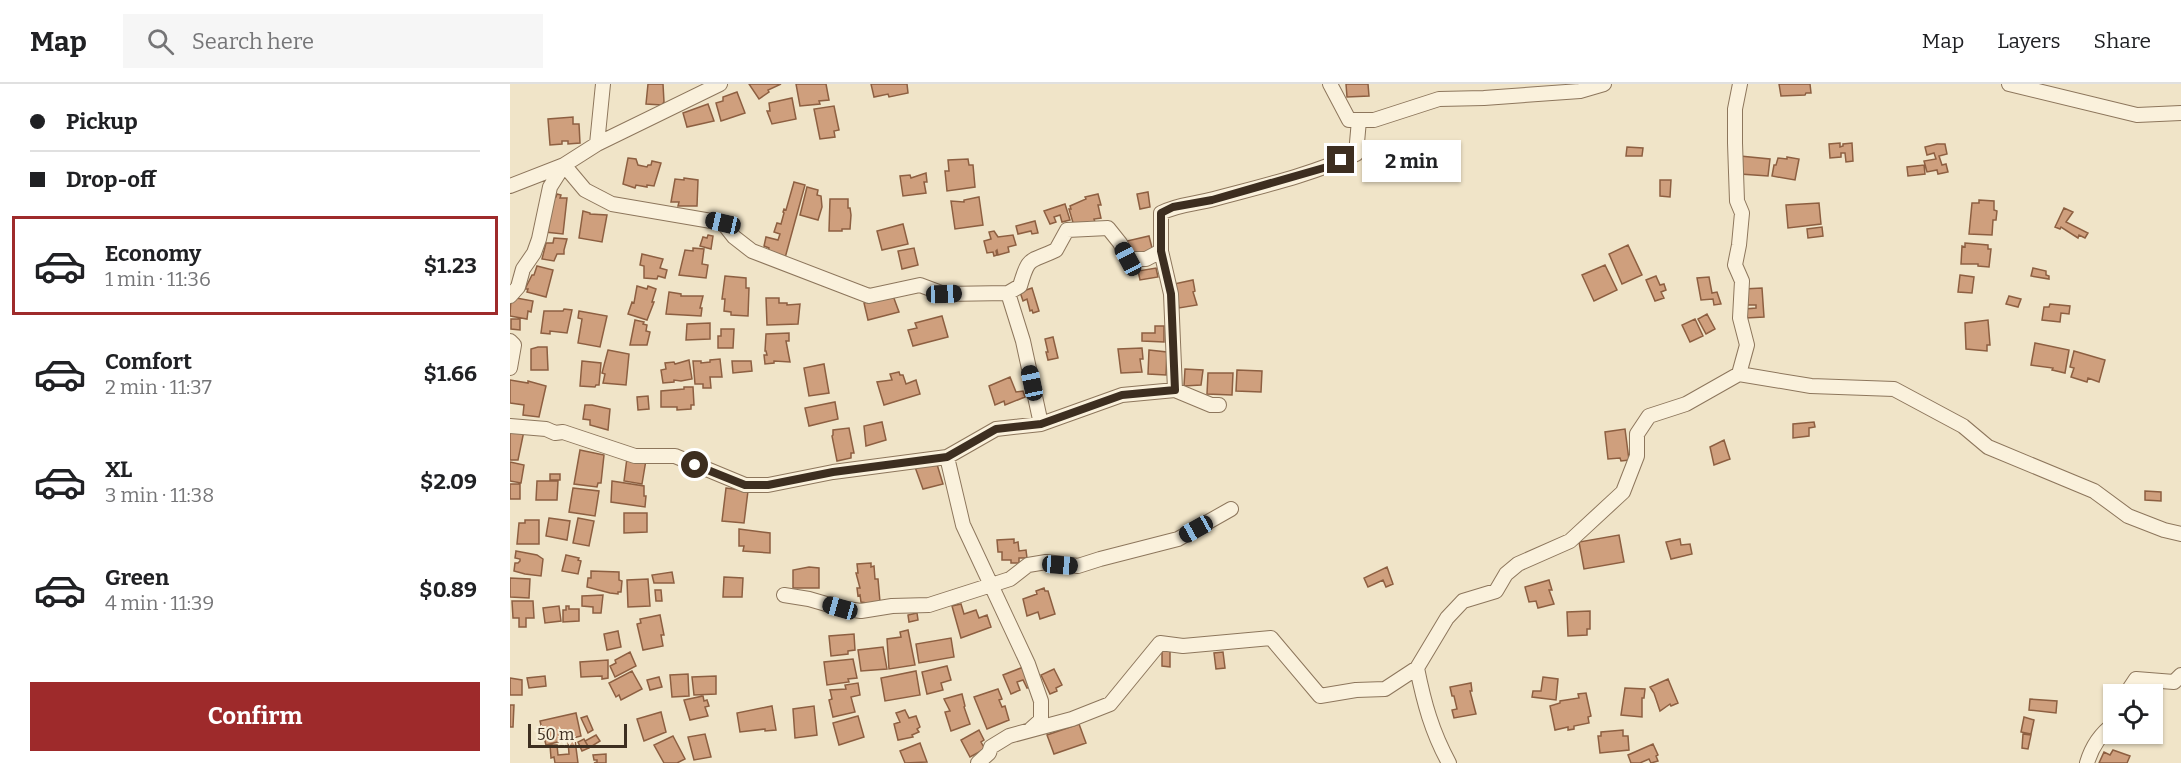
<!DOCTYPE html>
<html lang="en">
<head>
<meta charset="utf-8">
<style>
	:root { --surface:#fff; --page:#f6f6f6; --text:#202124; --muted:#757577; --line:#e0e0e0; --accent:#9e2a2b }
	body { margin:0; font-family:Bitter,serif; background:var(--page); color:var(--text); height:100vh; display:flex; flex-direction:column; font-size:22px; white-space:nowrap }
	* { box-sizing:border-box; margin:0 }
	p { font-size:20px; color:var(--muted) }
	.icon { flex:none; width:33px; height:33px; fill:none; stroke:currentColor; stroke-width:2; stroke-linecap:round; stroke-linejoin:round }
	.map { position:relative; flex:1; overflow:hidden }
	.drawer { display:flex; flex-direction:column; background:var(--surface); width:510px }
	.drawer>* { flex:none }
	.guide { display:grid; align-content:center; height:132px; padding:0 30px; background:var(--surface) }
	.controls { position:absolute; left:1593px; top:600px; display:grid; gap:12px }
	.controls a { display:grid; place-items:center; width:60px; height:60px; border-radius:0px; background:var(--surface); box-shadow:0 2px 4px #0004; font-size:30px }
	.scale { position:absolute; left:18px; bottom:15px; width:99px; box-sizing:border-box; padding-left:6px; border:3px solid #3d2e20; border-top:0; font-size:16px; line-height:21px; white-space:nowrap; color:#3d2e20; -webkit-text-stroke:4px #f7eed8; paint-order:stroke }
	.end { position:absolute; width:27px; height:27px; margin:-14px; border:8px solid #3d2e20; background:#fff; box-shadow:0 0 0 3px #fff }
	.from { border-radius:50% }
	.bubble { position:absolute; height:42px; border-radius:0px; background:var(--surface); box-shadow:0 2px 4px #0004; font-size:20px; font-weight:700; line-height:42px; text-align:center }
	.car { position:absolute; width:18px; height:36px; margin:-18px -9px; border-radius:8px; box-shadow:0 0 4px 2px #0007; background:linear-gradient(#222 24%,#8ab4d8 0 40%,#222 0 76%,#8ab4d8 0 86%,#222 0) }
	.guide b { display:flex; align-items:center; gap:21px; height:57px; font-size:22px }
	.guide b+b { border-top:2px solid var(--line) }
	.guide i { width:15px; height:15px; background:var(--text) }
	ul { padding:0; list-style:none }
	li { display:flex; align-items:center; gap:18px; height:99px; margin:0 12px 9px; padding:0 18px; border:3px solid transparent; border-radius:0px }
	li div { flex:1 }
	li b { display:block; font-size:22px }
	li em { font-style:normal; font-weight:700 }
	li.selected { border-color:var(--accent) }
	li>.icon { width:54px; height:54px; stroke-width:1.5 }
	.primary-button { display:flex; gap:12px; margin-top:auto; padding:12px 30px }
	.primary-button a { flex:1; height:69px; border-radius:0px; background:var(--accent); color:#fff; font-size:24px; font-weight:700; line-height:69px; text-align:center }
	header { display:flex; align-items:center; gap:36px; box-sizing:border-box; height:84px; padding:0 30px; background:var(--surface); border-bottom:2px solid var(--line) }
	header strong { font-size:28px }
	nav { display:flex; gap:33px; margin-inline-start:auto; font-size:21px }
	.search { width:420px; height:54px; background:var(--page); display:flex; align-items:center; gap:15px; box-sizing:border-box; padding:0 21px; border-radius:0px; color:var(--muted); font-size:22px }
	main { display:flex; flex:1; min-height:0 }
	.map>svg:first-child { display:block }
</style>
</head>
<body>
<header>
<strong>Map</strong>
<div class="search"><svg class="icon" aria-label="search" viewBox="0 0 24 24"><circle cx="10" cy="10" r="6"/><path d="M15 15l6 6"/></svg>Search here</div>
<nav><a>Map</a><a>Layers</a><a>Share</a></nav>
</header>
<main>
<section class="drawer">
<div class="guide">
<b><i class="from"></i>Pickup</b>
<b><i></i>Drop-off</b>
</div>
<ul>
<li class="selected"><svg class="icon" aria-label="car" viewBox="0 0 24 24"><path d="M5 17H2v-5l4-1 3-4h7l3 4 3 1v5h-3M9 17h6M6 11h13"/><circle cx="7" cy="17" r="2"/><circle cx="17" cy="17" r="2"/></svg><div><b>Economy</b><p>1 min · 11:36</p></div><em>$1.23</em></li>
<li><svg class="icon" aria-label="car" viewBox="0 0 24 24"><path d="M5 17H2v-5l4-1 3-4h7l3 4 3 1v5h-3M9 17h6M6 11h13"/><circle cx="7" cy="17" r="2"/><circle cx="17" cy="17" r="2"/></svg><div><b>Comfort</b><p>2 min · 11:37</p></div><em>$1.66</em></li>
<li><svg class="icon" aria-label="car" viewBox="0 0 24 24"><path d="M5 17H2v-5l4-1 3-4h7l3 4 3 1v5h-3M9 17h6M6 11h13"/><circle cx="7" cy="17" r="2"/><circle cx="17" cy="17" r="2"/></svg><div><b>XL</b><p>3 min · 11:38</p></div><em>$2.09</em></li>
<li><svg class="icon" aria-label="car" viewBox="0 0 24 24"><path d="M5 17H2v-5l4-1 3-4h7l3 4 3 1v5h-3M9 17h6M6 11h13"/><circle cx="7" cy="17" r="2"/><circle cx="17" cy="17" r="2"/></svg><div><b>Green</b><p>4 min · 11:39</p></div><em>$0.89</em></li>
</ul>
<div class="primary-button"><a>Confirm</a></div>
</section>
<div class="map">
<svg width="1671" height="679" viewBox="0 0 1671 679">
	<rect width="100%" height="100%" fill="#f0e4c8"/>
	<path fill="#cf9f7d" stroke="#8d5f41" stroke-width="1.5" d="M138,0H153L154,18L152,21L136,20Z
		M239,0H271L258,6L259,8L249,15Z
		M286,0H316L319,16L309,17L310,20L290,22Z
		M361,0H397L398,9L379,13L378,10L364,13Z
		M836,0H858L859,12L837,13Z
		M1269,0H1300L1301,9H1296L1295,11L1271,12Z
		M227,8L235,29L211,37L206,19L213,17V13Z
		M282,14L286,35L262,40L257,27H260L259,19Z
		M198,20L204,37L177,43L173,29Z
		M324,22L329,46L324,47L325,53L310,55L304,25Z
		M63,33V40H69L70,59L58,60V57H52V60L40,61L38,35Z
		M1330,59V63L1333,62V60L1342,59L1343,77L1336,78L1335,69H1331V73L1320,74L1319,60Z
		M1427,60H1435L1437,70L1429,72L1432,81L1436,80L1438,88L1428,90L1427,86L1417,88L1414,77L1426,75L1424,69L1417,71L1415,63Z
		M1117,63L1133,64L1132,72H1116Z
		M1230,72L1260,75L1258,92L1230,90Z
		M1277,73L1289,75L1285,96L1262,92L1264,81H1266L1268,74L1277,75Z
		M118,74L126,75L128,81L137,83L138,81H141L142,77L151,79L144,102L137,101V103L126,101L125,104L113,100Z
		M458,75L459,81H463L465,103L437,107L435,87H439L438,76Z
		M1414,81L1415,90L1398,92L1397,83Z
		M416,89L417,98H414L416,109L393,112L390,92L400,91L401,94Z
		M174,94L188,96L187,122H168L169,118H161L165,95L174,96Z
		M1150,96H1161L1160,113L1150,112Z
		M284,98L295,101L275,174L258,168L259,164L254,162L256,153L268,156L270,150L264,148L267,139L271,140L274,129L273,128L274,125L276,126Z
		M297,103L308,106L307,111L311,112L312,123L308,136L290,131Z
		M638,108L640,123L630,125L627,110Z
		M47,110L51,111L50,114H57L53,150L35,148L40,112L46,113Z
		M588,110L591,121H588L591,134L584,135L586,141L564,142L559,125H561L560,122L576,115L575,113Z
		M469,113L473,141L445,145L441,117L454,118V116Z
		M320,115H338V124H340L341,131L340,145H332V147H319Z
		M1469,116L1484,117V126L1487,127L1486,136H1483L1482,151L1459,150L1462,119H1469Z
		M1309,119L1311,140L1278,144L1276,121Z
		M555,120L560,136L552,138L550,131L544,133L546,138L540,140L534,127Z
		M1554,124L1563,128L1556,138L1578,149L1575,154L1569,151L1568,154L1551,143L1550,145L1545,143Z
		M73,127L80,129V130L97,131L92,158L69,154Z
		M525,137L528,149L522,150L521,147L508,150L506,142Z
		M393,140L398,160L372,166L367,147Z
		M1312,143L1313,152L1298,154L1297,145Z
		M484,147L488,153L503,151L506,161L498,163L499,168L488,171L487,166L486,167L487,171L484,172L483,168L477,169L474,157L481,155L479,148Z
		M198,151L203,152L201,165L190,162L193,153L197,154Z
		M639,152L643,168L620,173L617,157Z
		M44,154L57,155L54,166V170H47L44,177L32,175L36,159H43Z
		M1455,159L1478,161V165H1481L1479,183L1468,182V180H1451L1452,162L1455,163Z
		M1118,161L1132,191L1112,200L1099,170Z
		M183,164L194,165L192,180L198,181L196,194L169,191L175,166L183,167Z
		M404,164L408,181L392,185L388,167Z
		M132,170L153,175L150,184L157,186L155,194L148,192L147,195L134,194V182L130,181Z
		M1095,181L1107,206L1084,217L1072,191Z
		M27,182L43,186L36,213L17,208L18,205H15L22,191H24Z
		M646,184L648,193L630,196L628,187Z
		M1523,184L1536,187V191L1539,192V195L1521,192Z
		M1450,191L1464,193L1462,209L1448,208Z
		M215,192L236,194V204H239L238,232L221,231V228L214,227L215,215H212Z
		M1146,192L1150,201L1154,200L1156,206L1151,208L1154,214L1145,217L1136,196Z
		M1199,193L1202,209L1207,208L1211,220L1204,221L1203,215L1191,216L1187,194Z
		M683,196L685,207L683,208L687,221L669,224L664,200Z
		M127,202L137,205L138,202L146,205L142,218H144L137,236L118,230L122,218L124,219Z
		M522,204L529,227L523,229L522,226L520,227L517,215L513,217L510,208Z
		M1252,204L1254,233L1236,234L1235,225L1246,224V221H1234L1233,205Z
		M159,208L171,210V212H193L190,224H192L191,232L156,230Z
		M382,209L389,228L358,236L354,219Z
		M1499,212L1511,215L1508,223L1496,220Z
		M1,213L23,217L21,228L18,227L17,235L0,232Z
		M256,214H269V219H277V221L290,220L288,240L257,241Z
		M1540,220L1560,222L1559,230L1551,229L1550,238L1532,236L1534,223H1539Z
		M54,225L62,226L57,249L40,247V250L31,249L34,227H53Z
		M69,227L97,232L90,263L68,259L72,235L68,234Z
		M1197,230L1205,245L1196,250L1188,235Z
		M432,232L438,253L403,262L398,246L407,244L405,239Z
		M1,235H10V246L1,245Z
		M1185,235L1193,252L1180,258L1172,241Z
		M125,236L134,238L133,240L137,241L136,247L140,248L137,261H120Z
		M1478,236L1480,261H1477V267L1456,265L1455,239Z
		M200,239V255L176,256L177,240Z
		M645,242H654V258L632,257V249H645Z
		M211,245H224L223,264H208V252H211Z
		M279,249V257H276L280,278L264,277V279L255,280L254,271H257L256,267H255L256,250Z
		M543,253L548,274L538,276L536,268H538L535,255Z
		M1525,259L1559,266L1555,289L1542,286L1543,284L1521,281Z
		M28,263H37L38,286H21V265Z
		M632,264L633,275H630L632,288L611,289L608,265Z
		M98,266L119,270L116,301L93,299L95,290L92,289Z
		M639,266L657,268L656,291L638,290Z
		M1564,267L1595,276L1589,298L1578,294L1577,298L1561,293L1564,284L1560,283Z
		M210,275L212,293H200L201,304H193V300H185L183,277H191V279L200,278V276Z
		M179,276L182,295L171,297L164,296V298L153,299L151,286L156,285L155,279L164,278L165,280Z
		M72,277L91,279L89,301H86L85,303L70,302Z
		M222,277H241L242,287L223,289Z
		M314,280L319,309L299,312L294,284Z
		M675,285L693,286L691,301L674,302Z
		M727,286L752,287L751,308L726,307Z
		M389,288L390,291H393L396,300L406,296L410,310L374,321L367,298L382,296L380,290Z
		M698,289H723L722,311L697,310Z
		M500,293L506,308L513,307L515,313L495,321L494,317L485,321L479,302Z
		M0,296L18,299V297L36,302L29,333L13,331L14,321L0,319Z
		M174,303H183L184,321H181V325L167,326V323H151V307L174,305Z
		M138,312L139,325L128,326L127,313Z
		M325,318L328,335L299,342L295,324Z
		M75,321H82L100,325L98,346L80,341V336L73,335Z
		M372,338L376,356L356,362L354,342Z
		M1304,338L1305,343L1299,344V352L1283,354V340Z
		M339,344L344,369H341V374L327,377L322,352L323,351V346Z
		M0,345L14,347L8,376H0Z
		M1115,345L1119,376L1111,377L1110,374L1098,375L1095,348Z
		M1214,356L1220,375L1204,381L1200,363Z
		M70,366L94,371L91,399H88L87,403L64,400Z
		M117,374L136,376L132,400L114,397Z
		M426,377L433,400L413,405L405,383Z
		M0,378L14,381L11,399L0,397Z
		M40,390H50V396H40Z
		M27,397H48L47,416H26Z
		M102,397L134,402V412H136L135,423L101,418Z
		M0,400H10V415H0Z
		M63,404L89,407L85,432L59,428Z
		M216,404L238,407L234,439L212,437Z
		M1635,407L1651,408V417L1635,416Z
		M114,429H137V448L114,449Z
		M39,434L60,437L57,456L36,452Z
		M68,434L84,437L79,462L63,459Z
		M15,436H29V460H7L9,439H15Z
		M229,445L260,449V469L233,467L234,462H229Z
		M1109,451L1114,478L1074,485L1069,458Z
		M504,455V459L508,458L509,467L516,466L517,474H509V479H501V476H492V468H488L487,456Z
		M1170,455L1171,461L1180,460L1182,470L1161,475L1156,458Z
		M6,467L27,471L33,475L31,492L15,490L4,487L5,479H8L10,477V475L5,474Z
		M56,471L69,474L68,476L71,477L68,490L52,487Z
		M361,479V483L364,482L365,495H368L370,518L357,519L351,518L350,511L348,512L347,504H350L346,489H348L347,480Z
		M299,483L309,484V504H283V486Z
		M877,483L883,500L876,503L873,496L858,503L854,494Z
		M81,487L109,488V496L112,497L111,508H108V510L100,509L77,503L78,494H81Z
		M162,488L164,499H144L142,491Z
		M214,493L233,494L232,513H213Z
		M0,494L20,495L19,514L0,513Z
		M138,495L140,522L118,523L117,496Z
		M1039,496L1042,506H1039L1044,520L1028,524L1026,517L1019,518L1015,503Z
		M534,504L535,507H538L545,530L530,535L528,528L517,532L513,515L527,510L526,507Z
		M145,506H151L152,517H146Z
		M93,511L91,529H83V523L72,522V512Z
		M2,517H23L24,534H16V543H9V534H3Z
		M451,520L454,530L466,526L469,534L477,531L481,543L451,554L442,522Z
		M49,522L51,537L35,539L33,524Z
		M56,522H59V525H69V537L53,538V526H56Z
		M1080,527V545H1077V551L1058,552L1057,528Z
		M407,529L408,536L399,538L398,531Z
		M150,531L154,551H151L153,562L133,566L127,540L131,539L130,535Z
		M398,546L405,581L379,585L377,555L391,553L390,548Z
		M108,547L111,563L97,566L94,550Z
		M344,550L345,566L338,567V570L321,572L319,552Z
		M441,554L444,573L409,579L406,560Z
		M373,563L377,585L351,587L348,566Z
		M652,566L660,567V583L652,582Z
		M120,568L126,582L105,593L100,582L106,579L105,576Z
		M713,568L715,584L706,585L704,569Z
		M343,575L347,594L338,595L339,598L317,601L314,578Z
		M98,576V594L92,595V592L71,593L70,578Z
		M437,582L441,596L431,599L433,606L417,610L412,588Z
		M516,582L522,602L517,604L513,596L507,598L510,606L501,610L493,591Z
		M544,585L552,601L546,604L547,607L540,610L531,591Z
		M122,587L132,605L111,616L109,611L106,613L99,599Z
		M406,587L410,611L375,617L371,594Z
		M178,590L179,612L162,613L160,591Z
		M35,592L36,602L19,604L17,594Z
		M206,592V610L184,611L182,593Z
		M149,593L152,603L140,606L137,596Z
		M1033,593L1048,595L1046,616L1022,613L1023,607H1031Z
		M0,594L12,596V611H0Z
		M1158,595L1168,619L1161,622L1160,620L1150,627L1144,609L1140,603Z
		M348,599L350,611L341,613L345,628L323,633L319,616L322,615L320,606L336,605L335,601Z
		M961,599L962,607H960L966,630L944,634L942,626L947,625L944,612H942L940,603Z
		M1115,604L1135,605L1134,614H1132V633L1111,631Z
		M488,605L492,615L489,616L492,623L495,622L499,636L477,645L464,613Z
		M1076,609L1081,632L1078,633L1079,639L1064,642V645L1058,646V643L1045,646L1040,622L1050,619V617L1069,614L1068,610Z
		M452,610L455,622L454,623L460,640L441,647L435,628L440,627L434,615Z
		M193,612L194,617L197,616L199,622L195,623L198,632L180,636L174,616Z
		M1520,615L1547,617L1546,629L1519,626Z
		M0,621H4L3,643H0Z
		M262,622L266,646L255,647V645L230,648L227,629Z
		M304,622L307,651L285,654L283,625Z
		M395,626L399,634L406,632L410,643L407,645L409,648L402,651L403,653L388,656L384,640L390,638L386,629Z
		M151,628L156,648L134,657L127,635Z
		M66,629L71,652L36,661L30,637Z
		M77,632L83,646L78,649L71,634Z
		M348,632L354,653L329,661L323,639Z
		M1514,633L1524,636L1521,650L1511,648Z
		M569,640L576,659L544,670L537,651Z
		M469,646L474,656L471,658L475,665L460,673L451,656Z
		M1113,646V652H1118L1119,666L1090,669L1088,652H1091V648Z
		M195,650L201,673L184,676L178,653Z
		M1513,650L1521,651L1518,665L1512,664Z
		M86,651L90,657L79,664L75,657Z
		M163,652L175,675L167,679H154L144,661Z
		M74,655L79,664L72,667L68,658Z
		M65,656L68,679H45L44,673L41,674L40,661H47L48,671L59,670L58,657Z
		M410,659L417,678L395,679L390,667Z
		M1143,660L1148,671L1146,672L1148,677L1141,679L1139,675L1130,679H1121L1118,671Z
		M1603,666L1620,672L1617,679H1589L1594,668L1600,671Z
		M96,670V679H84L87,678V676H84L83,671Z"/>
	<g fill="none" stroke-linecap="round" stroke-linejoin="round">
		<g stroke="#8d765c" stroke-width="16">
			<path id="street" d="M820,0L839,36H864L929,15L974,14L1070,7L1094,0
				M1499,0L1627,31L1671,29
				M87,60L93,0
				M0,102L54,81L87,60L210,0
				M0,212L8,203L13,185L24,169L29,155L40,103L54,81L75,106L102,120L213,139L224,153L242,167L359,212L410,201L434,210L498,209
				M0,257L4,261L0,284
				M1229,290L1301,302L1384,305L1453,342L1478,363L1584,407L1618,432L1654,446L1671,450
				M665,306L661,210L651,167V129C668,120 686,120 704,115C752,102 801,91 846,70L849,36
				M531,340L513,257L498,209L510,202C519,171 519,179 546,166L557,146L598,144L610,159L618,175H636L651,167
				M0,342L36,345L45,349L53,348L125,372H165L235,401H258L323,388L437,373L486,345L531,340L612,311L665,306L701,321H709
				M437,373L453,441L518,580L531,617V636L521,645
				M274,511L299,515L330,524L351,527L382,522L419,521L500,495L518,481L536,478L568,482L590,475L668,455L721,425
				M907,584C914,619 922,648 939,679
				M1616,610L1626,595L1664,598L1671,591
				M468,679L479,669L481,663L499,652L562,635L600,620L650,559L673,562L761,554L810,612L846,606L875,605L907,584L937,534L953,517L986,507L996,490L1008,480L1060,457L1113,408L1127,372V350L1139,332L1176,320L1229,290L1237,261L1230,234L1232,197L1225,181L1229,161L1232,129L1227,117L1225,59V25L1230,0
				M1577,679C1582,662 1590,650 1604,640"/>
		</g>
		<use href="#street" stroke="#faf1dc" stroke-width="14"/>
	</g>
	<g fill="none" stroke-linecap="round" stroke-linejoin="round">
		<path stroke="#3d2e20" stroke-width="8" d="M185,381L235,401H258L323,388L437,373L486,345L531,340L612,311L665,306L661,210L651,167V129L663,123L702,116L817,83L831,76"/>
	</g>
</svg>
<div class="controls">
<a><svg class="icon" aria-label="locate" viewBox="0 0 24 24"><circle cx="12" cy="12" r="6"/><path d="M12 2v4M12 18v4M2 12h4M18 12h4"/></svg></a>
</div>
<div class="scale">50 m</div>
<i class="end from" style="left:185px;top:381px"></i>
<i class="end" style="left:831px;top:76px"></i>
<div class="bubble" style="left:852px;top:56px;width:99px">2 min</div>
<i class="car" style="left:213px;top:139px;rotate:283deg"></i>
<i class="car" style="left:618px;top:175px;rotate:332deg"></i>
<i class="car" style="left:434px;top:210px;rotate:88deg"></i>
<i class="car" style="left:522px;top:299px;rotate:348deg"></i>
<i class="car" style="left:686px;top:445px;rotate:241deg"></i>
<i class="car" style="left:550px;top:481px;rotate:94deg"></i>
<i class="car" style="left:330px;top:524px;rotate:286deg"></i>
</div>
</main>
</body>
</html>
